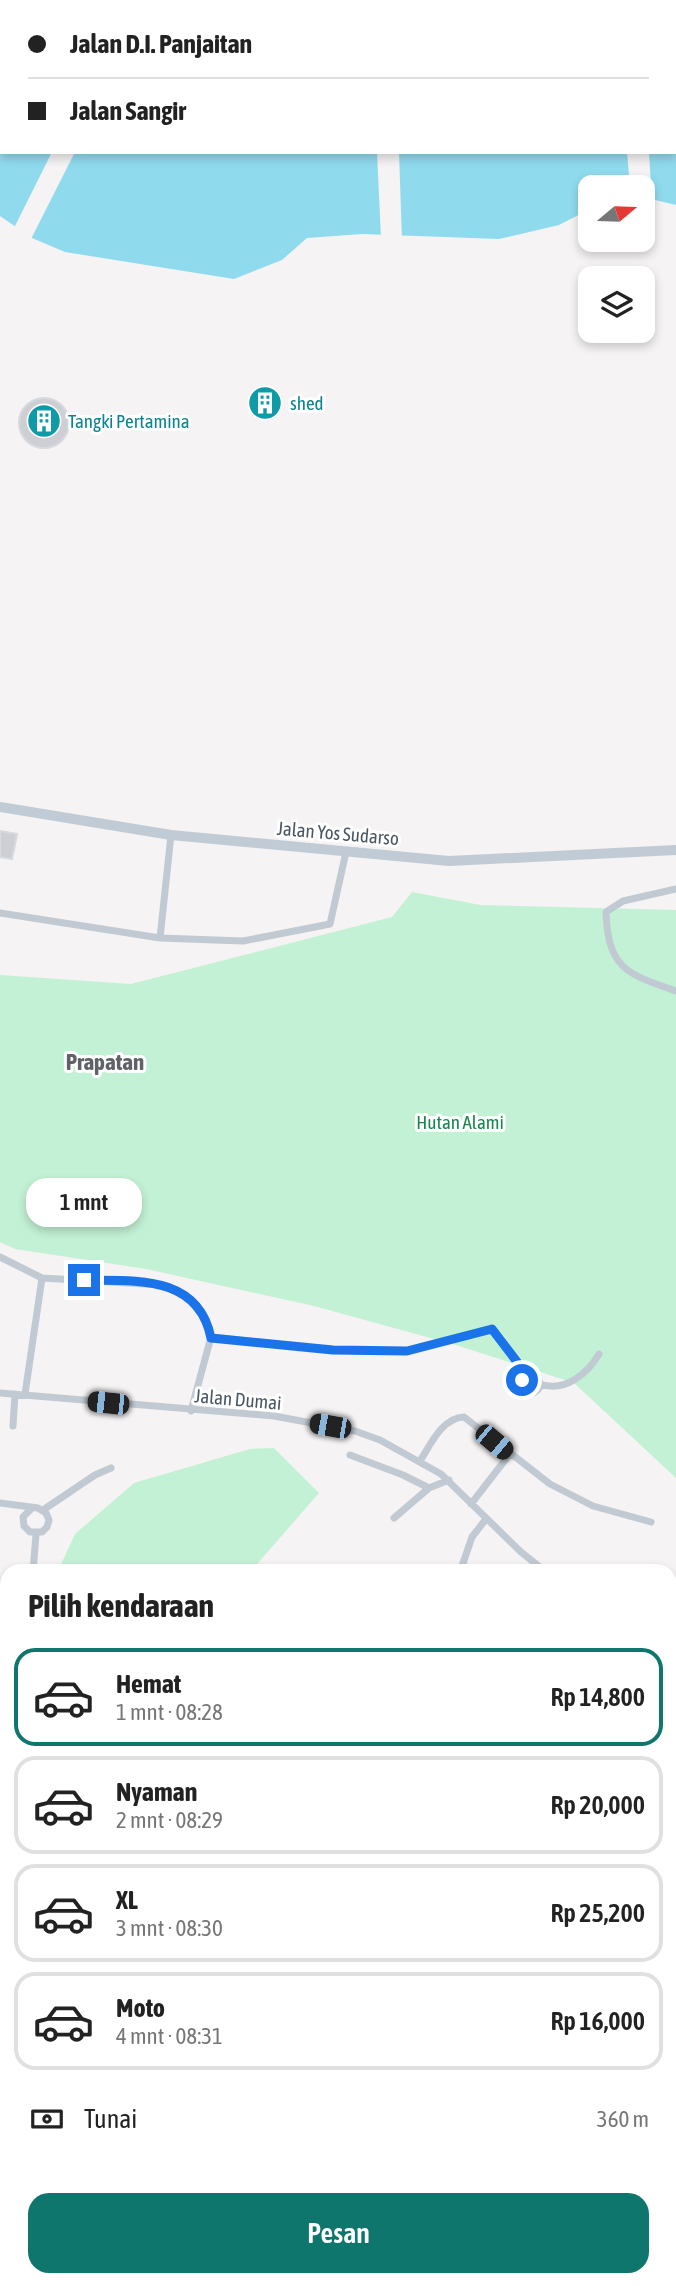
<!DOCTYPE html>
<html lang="id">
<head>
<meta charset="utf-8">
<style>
	:root { --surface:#fff; --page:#f2f2f2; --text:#222; --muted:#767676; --line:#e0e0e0; --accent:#0f766e }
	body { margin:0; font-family:"Asap Condensed",sans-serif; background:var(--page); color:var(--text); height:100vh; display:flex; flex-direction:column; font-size:26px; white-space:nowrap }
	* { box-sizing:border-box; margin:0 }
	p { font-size:23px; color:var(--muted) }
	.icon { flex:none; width:38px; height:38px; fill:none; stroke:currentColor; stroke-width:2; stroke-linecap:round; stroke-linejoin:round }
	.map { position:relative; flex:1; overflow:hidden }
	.drawer { position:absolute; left:0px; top:1564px; width:677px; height:723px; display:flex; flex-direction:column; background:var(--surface); border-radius:21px 21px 0 0; box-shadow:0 4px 10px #0003 }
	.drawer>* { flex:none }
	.guide { position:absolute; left:0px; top:0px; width:677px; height:154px; box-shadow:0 4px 10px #0003; display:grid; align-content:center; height:154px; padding:0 28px; background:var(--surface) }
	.needle { width:46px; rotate:71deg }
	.buttons { position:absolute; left:578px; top:175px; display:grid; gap:14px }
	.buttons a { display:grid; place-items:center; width:77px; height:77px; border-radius:14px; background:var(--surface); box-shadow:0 4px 10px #0003; font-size:35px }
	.end { position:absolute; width:32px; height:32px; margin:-16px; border:9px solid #1a73e8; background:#fff; box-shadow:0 0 0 4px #fff }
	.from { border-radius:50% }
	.bubble { position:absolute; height:49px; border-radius:21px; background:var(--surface); box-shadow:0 4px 10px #0003; font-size:23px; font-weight:600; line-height:49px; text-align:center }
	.car { position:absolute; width:21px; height:42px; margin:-21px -10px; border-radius:9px; box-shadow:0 0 5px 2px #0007; background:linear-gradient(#222 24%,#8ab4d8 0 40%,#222 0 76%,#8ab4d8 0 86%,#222 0) }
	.guide b { display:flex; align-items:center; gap:24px; height:66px; font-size:26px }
	.guide b+b { border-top:2px solid var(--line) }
	.guide i { width:18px; height:18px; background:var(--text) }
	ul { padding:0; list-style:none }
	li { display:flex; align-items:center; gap:21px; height:98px; margin:0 14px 10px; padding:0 14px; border:4px solid var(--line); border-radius:21px }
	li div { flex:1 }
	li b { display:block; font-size:26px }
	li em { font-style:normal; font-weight:600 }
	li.on { border-color:var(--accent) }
	li>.icon { width:63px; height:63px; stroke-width:1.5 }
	h2 { padding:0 28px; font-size:32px; line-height:84px }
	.pay { display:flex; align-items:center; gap:18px; height:77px; padding:0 28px; font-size:26px }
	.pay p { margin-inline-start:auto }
	.primary-button { display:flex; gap:14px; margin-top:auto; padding:14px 28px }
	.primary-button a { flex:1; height:80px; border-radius:21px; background:var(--accent); color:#fff; font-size:28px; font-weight:600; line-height:80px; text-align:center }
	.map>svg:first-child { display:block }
</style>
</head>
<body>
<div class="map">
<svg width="676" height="2286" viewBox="0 0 676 2286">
	<rect width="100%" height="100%" fill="#f5f3f3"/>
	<path fill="#c3f1d5" d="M412,892L480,905L676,910V1478L574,1383L456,1345L314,1306L146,1269L15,1249L0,1242V975L131,984L392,917Z
		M274,1448L319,1493L251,1571H58L75,1534L134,1483L250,1449Z"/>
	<path fill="#90daee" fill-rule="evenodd" d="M0,0H676V205L651,199L642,187H590V209L559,225L499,239L362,234L307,238L282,260L234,279L65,252L32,238L0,216ZM2,2H676V152H2Z"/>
	<path fill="#f5f3f3" d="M52,152H75L30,241L13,230Z
		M377,152H399L402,241L381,238Z
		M627,152H649L652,203L642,202V187H630Z"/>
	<path fill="#cdcfd5" stroke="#d7d9de" stroke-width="2" d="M19 423a25 25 0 1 1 50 0a25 25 0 1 1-50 0Z
		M0,831L17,834L12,859L0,857Z"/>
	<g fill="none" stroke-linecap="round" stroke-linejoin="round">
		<path stroke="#c1cad2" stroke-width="7" d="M676,889L623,901L606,912C608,969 627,974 676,991
			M0,913L160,938L171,835
			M160,938L243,941L330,924L346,852
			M0,1257L42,1278L25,1394
			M42,1278L163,1285L193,1301L204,1315L211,1337L191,1411
			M211,1337L333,1350L407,1351L492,1329L527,1375
			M522 1384a9 9 0 1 1 18 0a9 9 0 1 1-18 0Z
			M540,1384C565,1393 588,1373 599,1354
			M0,1393L274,1416L355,1431L380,1440L441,1474L521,1552L546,1572
			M13,1426L15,1394
			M350,1455L403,1475L429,1488L449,1480
			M420,1461C431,1444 442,1418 464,1417L550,1484L593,1506L651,1522
			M0,1503L38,1508L46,1513L49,1520L47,1527L42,1532H30L24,1526L23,1517L32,1508
			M471,1504L509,1455
			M43,1510L95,1475L111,1468
			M394,1518L429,1488
			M33,1572L36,1534
			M460,1572L472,1537L486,1519
			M670,1614L676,1615
			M0,1677L7,1678
			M0,1767L7,1763
			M0,1815L7,1808
			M0,1865L7,1866
			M670,1879H676
			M670,1906H676
			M0,1982L7,2005
			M670,2026L676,2029
			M0,2072L7,2070
			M670,2149H676
			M480,2280L482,2286
			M596,2280L599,2286
			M535,2286L545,2280"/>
		<path stroke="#c1cbd6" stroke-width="10" d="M0,807L171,835L449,861L676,850"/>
	</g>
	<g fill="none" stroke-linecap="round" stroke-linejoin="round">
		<path stroke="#1a73e8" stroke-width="9" d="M84,1280C134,1281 198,1274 211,1338L333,1350L407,1351L492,1329L527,1375L522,1380"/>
	</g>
	<defs>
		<g id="building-disc" transform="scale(1.75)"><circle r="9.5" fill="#0f9aa8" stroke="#fff"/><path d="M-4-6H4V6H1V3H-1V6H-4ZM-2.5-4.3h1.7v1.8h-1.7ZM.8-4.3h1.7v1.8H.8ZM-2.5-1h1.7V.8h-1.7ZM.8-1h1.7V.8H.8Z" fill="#fff"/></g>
	</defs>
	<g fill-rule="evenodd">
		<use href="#building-disc" x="265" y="403"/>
		<use href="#building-disc" x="44" y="421"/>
	</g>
	<g text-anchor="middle" stroke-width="6" stroke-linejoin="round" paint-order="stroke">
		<g font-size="19" fill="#0d838f" stroke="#fff" text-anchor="start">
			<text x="290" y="410">shed</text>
			<text x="68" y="428">Tangki Pertamina</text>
		</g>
		<g font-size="19" fill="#4a5661" stroke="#fff">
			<text transform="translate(338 833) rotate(5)" y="7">Jalan Yos Sudarso</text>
			<text transform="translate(238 1399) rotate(5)" y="7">Jalan Dumai</text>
		</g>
		<g font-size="19" fill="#17864f" stroke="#fff">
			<text x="460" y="1129">Hutan Alami</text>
		</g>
		<g font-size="23" font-weight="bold" fill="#5f6368" stroke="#fff">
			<text x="105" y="1070">Prapatan</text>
		</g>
	</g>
</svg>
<div class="buttons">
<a><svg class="needle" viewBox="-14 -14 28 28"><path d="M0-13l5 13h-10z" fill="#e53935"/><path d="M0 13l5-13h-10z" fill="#767676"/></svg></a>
<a><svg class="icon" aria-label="layers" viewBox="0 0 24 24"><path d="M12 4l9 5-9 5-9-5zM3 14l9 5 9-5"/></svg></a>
</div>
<i class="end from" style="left:522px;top:1380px"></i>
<i class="end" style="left:84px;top:1280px"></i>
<div class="bubble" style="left:26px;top:1178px;width:116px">1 mnt</div>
<i class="car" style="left:108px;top:1403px;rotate:276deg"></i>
<i class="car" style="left:330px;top:1426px;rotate:280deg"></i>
<i class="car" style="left:494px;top:1442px;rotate:130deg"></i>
<div class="guide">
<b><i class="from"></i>Jalan D.I. Panjaitan</b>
<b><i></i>Jalan Sangir</b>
</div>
<section class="drawer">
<h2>Pilih kendaraan</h2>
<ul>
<li class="on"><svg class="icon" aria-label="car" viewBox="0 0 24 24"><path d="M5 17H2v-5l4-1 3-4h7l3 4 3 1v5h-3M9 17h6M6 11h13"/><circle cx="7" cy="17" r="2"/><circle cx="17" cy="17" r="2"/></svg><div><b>Hemat</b><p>1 mnt · 08:28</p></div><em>Rp 14,800</em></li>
<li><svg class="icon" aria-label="car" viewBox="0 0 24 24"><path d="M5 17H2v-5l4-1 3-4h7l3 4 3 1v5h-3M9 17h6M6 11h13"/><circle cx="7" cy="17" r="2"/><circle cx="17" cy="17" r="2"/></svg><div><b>Nyaman</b><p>2 mnt · 08:29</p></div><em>Rp 20,000</em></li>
<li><svg class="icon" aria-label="car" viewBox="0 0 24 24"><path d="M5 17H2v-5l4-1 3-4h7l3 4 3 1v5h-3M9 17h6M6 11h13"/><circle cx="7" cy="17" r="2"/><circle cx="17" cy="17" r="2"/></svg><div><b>XL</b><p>3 mnt · 08:30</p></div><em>Rp 25,200</em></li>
<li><svg class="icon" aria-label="car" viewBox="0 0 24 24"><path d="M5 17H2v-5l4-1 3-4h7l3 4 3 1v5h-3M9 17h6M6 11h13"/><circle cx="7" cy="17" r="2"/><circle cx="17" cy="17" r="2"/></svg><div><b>Moto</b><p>4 mnt · 08:31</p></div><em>Rp 16,000</em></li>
</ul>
<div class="pay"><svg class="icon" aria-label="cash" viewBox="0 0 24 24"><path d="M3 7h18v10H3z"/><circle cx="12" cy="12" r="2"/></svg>Tunai<p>360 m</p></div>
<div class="primary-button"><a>Pesan</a></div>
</section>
</div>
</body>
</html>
